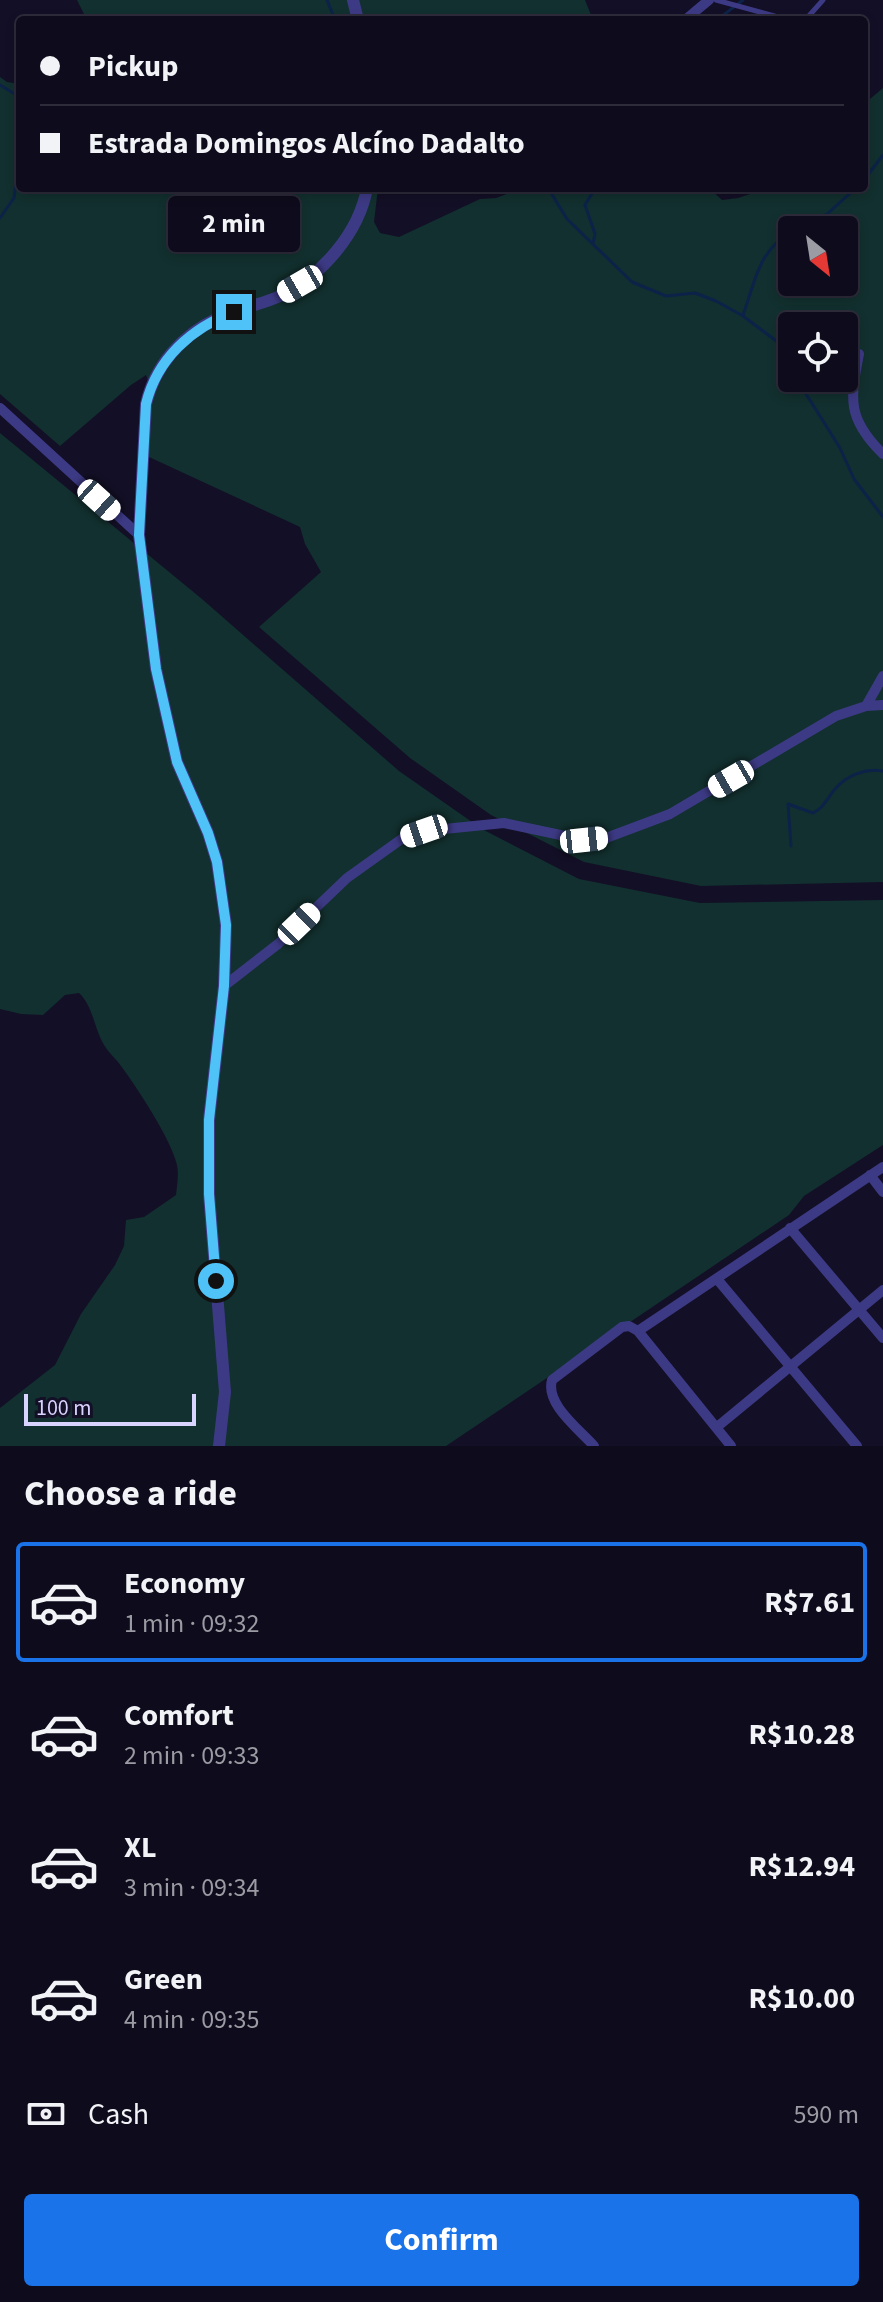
<!DOCTYPE html>
<html lang="en">
<head>
<meta charset="utf-8">
<style>
	:root { --surface:#0e0b1c; --page:#171425; --text:#f1f3f6; --muted:#9b9ba3; --line:#2e2b3b; --accent:#1a73e8 }
	body { margin:0; font-family:"Source Sans 3",sans-serif; background:var(--page); color:var(--text); height:100vh; display:flex; flex-direction:column; font-size:30px; white-space:nowrap }
	* { box-sizing:border-box; margin:0 }
	p { font-size:26px; color:var(--muted) }
	.icon { flex:none; width:44px; height:44px; fill:none; stroke:currentColor; stroke-width:2; stroke-linecap:round; stroke-linejoin:round }
	.map { position:relative; height:1446px; overflow:hidden }
	.sheet { display:flex; flex-direction:column; background:var(--surface); flex:1 }
	.sheet>* { flex:none }
	.top-card { position:absolute; left:16px; top:16px; width:852px; height:176px; border-radius:8px; box-shadow:0 4px 12px #0003,0 0 0 2px var(--line); display:grid; align-content:center; height:176px; padding:0 24px; background:var(--surface) }
	.needle { width:52px; rotate:150deg }
	.fabs { position:absolute; left:778px; top:216px; display:grid; gap:16px }
	.fabs a { display:grid; place-items:center; width:80px; height:80px; border-radius:8px; background:var(--surface); box-shadow:0 4px 12px #0003,0 0 0 2px var(--line); font-size:40px }
	.scale { position:absolute; left:24px; bottom:20px; width:172px; box-sizing:border-box; padding-left:8px; border:4px solid #d9d4ff; border-top:0; font-size:22px; line-height:28px; white-space:nowrap; color:#d9d4ff; -webkit-text-stroke:6px #130f26; paint-order:stroke }
	.end { position:absolute; width:36px; height:36px; margin:-18px; border:10px solid #4fc3f7; background:#111; box-shadow:0 0 0 4px #111 }
	.from { border-radius:50% }
	.bubble { position:absolute; height:56px; border-radius:8px; background:var(--surface); box-shadow:0 4px 12px #0003,0 0 0 2px var(--line); font-size:26px; font-weight:700; line-height:56px; text-align:center }
	.car { position:absolute; width:24px; height:48px; margin:-24px -12px; border-radius:10px; box-shadow:0 0 6px 2px #0007; background:linear-gradient(#fff 24%,#345 0 40%,#fff 0 76%,#345 0 86%,#fff 0) }
	.top-card b { display:flex; align-items:center; gap:28px; height:76px; font-size:30px }
	.top-card b+b { border-top:2px solid var(--line) }
	.top-card i { width:20px; height:20px; background:var(--text) }
	ul { padding:0; list-style:none }
	li { display:flex; align-items:center; gap:24px; height:120px; margin:0 16px 12px; padding:0 8px; border:4px solid transparent; border-radius:8px }
	li div { flex:1 }
	li b { display:block; font-size:30px }
	li em { font-style:normal; font-weight:700 }
	li.current { border-color:var(--accent) }
	li>.icon { width:72px; height:72px; stroke-width:1.5 }
	h2 { padding:0 24px; font-size:36px; line-height:96px }
	.pay { display:flex; align-items:center; gap:20px; height:88px; padding:0 24px; font-size:30px }
	.pay p { margin-inline-start:auto }
	.action { display:flex; gap:16px; margin-top:auto; padding:16px 24px }
	.action a { flex:1; height:92px; border-radius:8px; background:var(--accent); color:#fff; font-size:32px; font-weight:700; line-height:92px; text-align:center }
	.map>svg:first-child { display:block }
</style>
</head>
<body>
<div class="map">
<svg width="883" height="1446" viewBox="0 0 883 1446">
	<rect width="100%" height="100%" fill="#130f26"/>
	<path fill="#12302f" fill-rule="evenodd" d="M77,0H585L593,20H87Z
		M0,77L7,82L20,84V188H378L374,222L380,233L399,237L480,199L496,198L515,191V188H709L722,200L738,198L769,188H864V104L883,88V882L701,886L584,862L491,815L410,758L259,627L321,572L305,544L300,527L149,457V383L146,375L131,385L60,446L0,394ZM792,230H844V282H792ZM792,326H844V378H792Z
		M0,433L202,599L399,771L482,829L579,879L700,903L883,900V1145L804,1196L789,1215L446,1446H0V1408L55,1365L81,1314L115,1265L124,1246L126,1220L144,1217L176,1195C177,1186 179,1174 177,1165C171,1139 135,1084 118,1062C114,1057 109,1053 106,1048C94,1031 94,1007 79,993L65,995L43,1015L21,1014L0,1009Z"/>
	<g fill="none" stroke-linecap="round" stroke-linejoin="round">
		<path stroke="#0c2248" stroke-width="3" d="M327,0L335,20
			M717,20L743,0
			M0,85L20,97
			M864,180L883,155
			M548,188L567,219L632,282L666,296L695,293L716,301L743,316L783,346L792,364
			M0,218L14,198L17,175L20,171
			M797,230L827,214L856,188
			M593,243L595,234L585,205L595,188
			M743,315C755,282 758,250 792,232
			M796,378L840,448L854,479L883,517
			M791,846L788,804L813,813C824,808 827,798 835,789C847,775 866,768 883,771"/>
		<path stroke="#3d3a85" stroke-width="5" d="M716,0L789,20
			M802,20L807,18L823,0"/>
		<path stroke="#3d3a85" stroke-width="10" d="M685,20L709,0
			M859,354C850,399 847,419 883,454
			M0,408L139,535
			M866,706L883,676
			M224,986L278,944L347,878L403,838L424,831L504,823L584,840L606,838L670,814L836,716L866,706L883,705
			M870,1175L883,1192
			M790,1228L883,1338
			M717,1279L857,1446
			M638,1331L883,1167
			M717,1427L883,1290
			M594,1446C579,1429 545,1404 552,1380L622,1327L629,1326L638,1331L731,1446"/>
		<path stroke="#3d3a85" stroke-width="12" d="M353,0L358,20
			M219,1446L225,1392L209,1194V1120L224,986L226,925L217,862L208,833L177,762L156,669L139,535L146,404C155,365 182,335 218,318C238,308 262,305 282,295C322,275 359,233 367,188"/>
	</g>
	<g fill="none" stroke-linecap="round" stroke-linejoin="round">
		<path stroke="#4fc3f7" stroke-width="10" d="M216,1281L209,1194V1120L224,986L226,925L217,862L208,833L177,762L156,669L139,535L146,404C157,359 191,328 234,312"/>
	</g>
</svg>
<div class="fabs">
<a><svg class="needle" viewBox="-14 -14 28 28"><path d="M0-13l5 13h-10z" fill="#e53935"/><path d="M0 13l5-13h-10z" fill="#9b9ba3"/></svg></a>
<a><svg class="icon" aria-label="locate" viewBox="0 0 24 24"><circle cx="12" cy="12" r="6"/><path d="M12 2v4M12 18v4M2 12h4M18 12h4"/></svg></a>
</div>
<div class="scale">100 m</div>
<i class="end from" style="left:216px;top:1281px"></i>
<i class="end" style="left:234px;top:312px"></i>
<div class="bubble" style="left:168px;top:196px;width:132px">2 min</div>
<i class="car" style="left:300px;top:284px;rotate:240deg"></i>
<i class="car" style="left:99px;top:500px;rotate:132deg"></i>
<i class="car" style="left:731px;top:779px;rotate:240deg"></i>
<i class="car" style="left:424px;top:831px;rotate:251deg"></i>
<i class="car" style="left:584px;top:840px;rotate:84deg"></i>
<i class="car" style="left:299px;top:924px;rotate:46deg"></i>
<div class="top-card">
<b><i class="from"></i>Pickup</b>
<b><i></i>Estrada Domingos Alcíno Dadalto</b>
</div>
</div>
<section class="sheet">
<h2>Choose a ride</h2>
<ul>
<li class="current"><svg class="icon" aria-label="car" viewBox="0 0 24 24"><path d="M5 17H2v-5l4-1 3-4h7l3 4 3 1v5h-3M9 17h6M6 11h13"/><circle cx="7" cy="17" r="2"/><circle cx="17" cy="17" r="2"/></svg><div><b>Economy</b><p>1 min · 09:32</p></div><em>R$7.61</em></li>
<li><svg class="icon" aria-label="car" viewBox="0 0 24 24"><path d="M5 17H2v-5l4-1 3-4h7l3 4 3 1v5h-3M9 17h6M6 11h13"/><circle cx="7" cy="17" r="2"/><circle cx="17" cy="17" r="2"/></svg><div><b>Comfort</b><p>2 min · 09:33</p></div><em>R$10.28</em></li>
<li><svg class="icon" aria-label="car" viewBox="0 0 24 24"><path d="M5 17H2v-5l4-1 3-4h7l3 4 3 1v5h-3M9 17h6M6 11h13"/><circle cx="7" cy="17" r="2"/><circle cx="17" cy="17" r="2"/></svg><div><b>XL</b><p>3 min · 09:34</p></div><em>R$12.94</em></li>
<li><svg class="icon" aria-label="car" viewBox="0 0 24 24"><path d="M5 17H2v-5l4-1 3-4h7l3 4 3 1v5h-3M9 17h6M6 11h13"/><circle cx="7" cy="17" r="2"/><circle cx="17" cy="17" r="2"/></svg><div><b>Green</b><p>4 min · 09:35</p></div><em>R$10.00</em></li>
</ul>
<div class="pay"><svg class="icon" aria-label="cash" viewBox="0 0 24 24"><path d="M3 7h18v10H3z"/><circle cx="12" cy="12" r="2"/></svg>Cash<p>590 m</p></div>
<div class="action"><a>Confirm</a></div>
</section>
</body>
</html>
